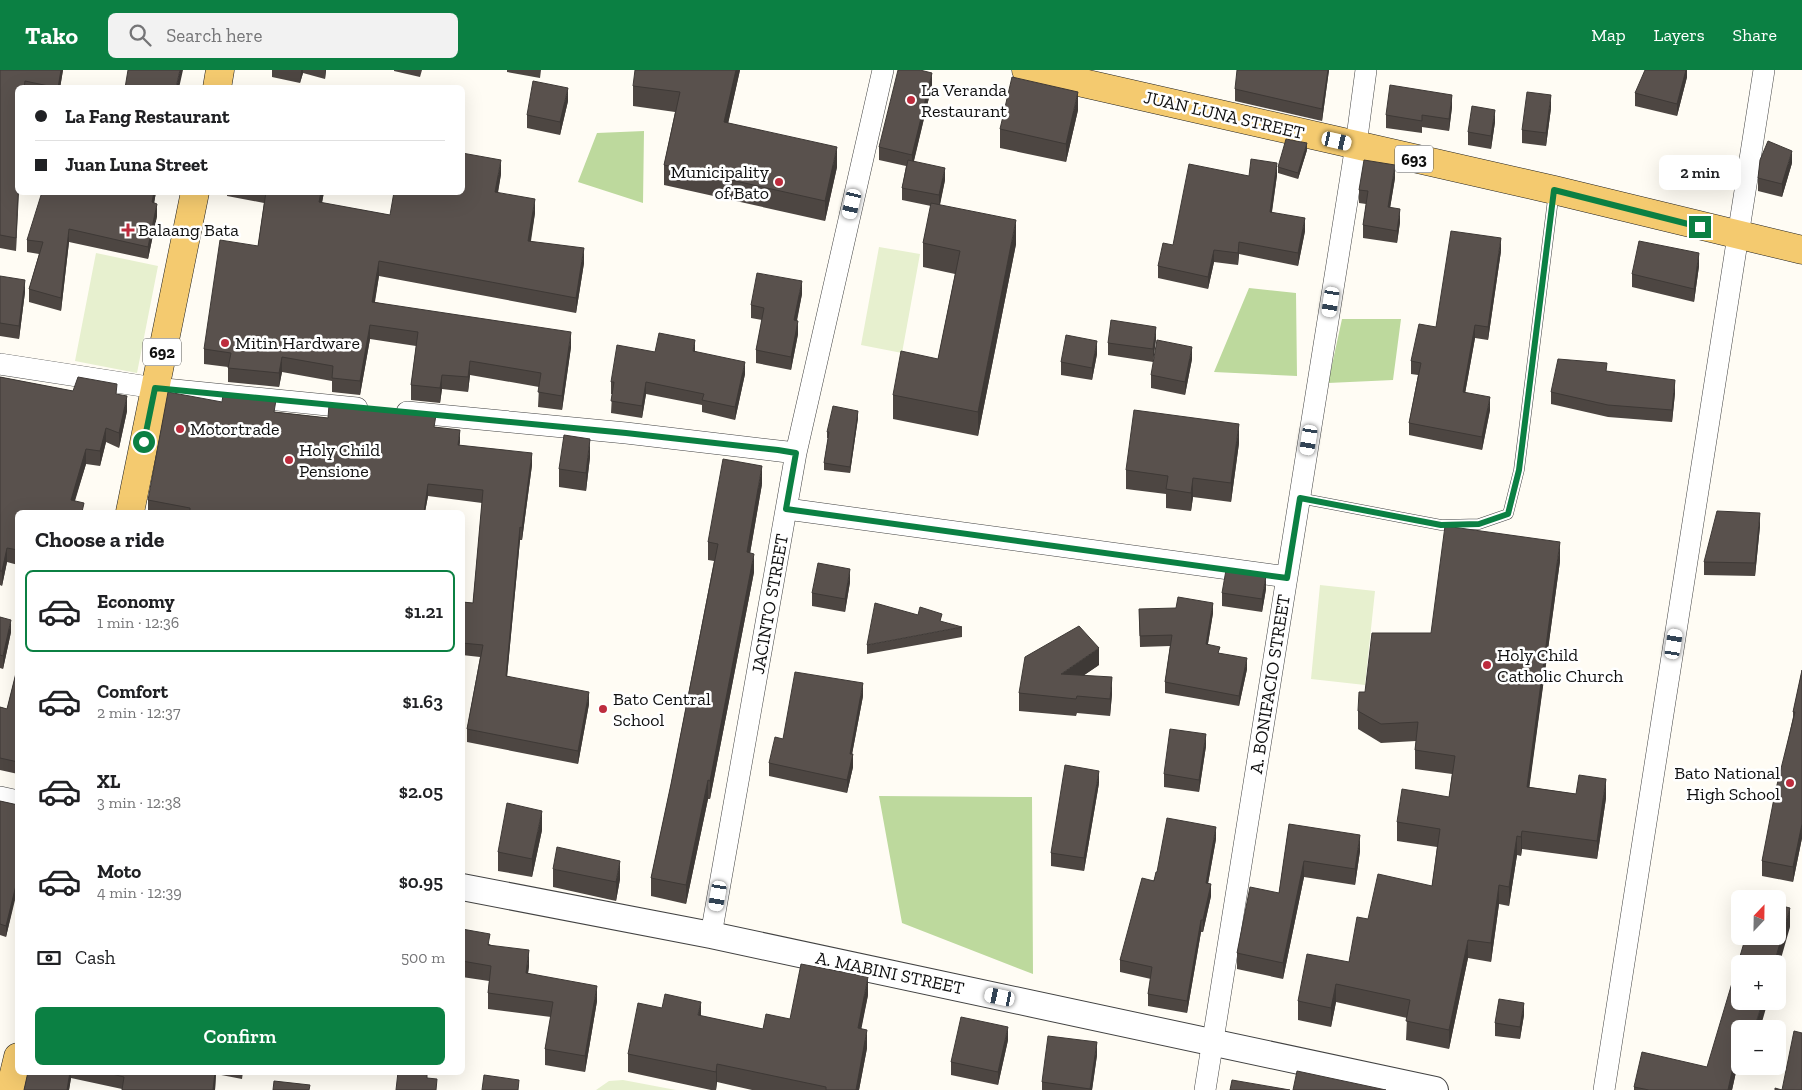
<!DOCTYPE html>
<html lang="en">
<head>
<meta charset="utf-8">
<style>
	:root { --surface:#fff; --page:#f2f2f2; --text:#202124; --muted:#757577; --line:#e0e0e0; --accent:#0b8043 }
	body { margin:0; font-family:"Zilla Slab",serif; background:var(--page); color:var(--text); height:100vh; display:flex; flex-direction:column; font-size:19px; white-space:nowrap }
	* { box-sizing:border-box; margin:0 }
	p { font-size:16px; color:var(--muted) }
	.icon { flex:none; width:28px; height:28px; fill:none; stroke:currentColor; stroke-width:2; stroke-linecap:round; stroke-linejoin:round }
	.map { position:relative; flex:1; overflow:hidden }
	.side { position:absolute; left:15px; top:440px; width:450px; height:565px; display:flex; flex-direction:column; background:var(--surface); border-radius:8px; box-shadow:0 5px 20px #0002 }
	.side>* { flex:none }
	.hud { position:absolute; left:15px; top:15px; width:450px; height:110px; border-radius:8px; box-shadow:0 5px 20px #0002; display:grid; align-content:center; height:110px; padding:0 20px; background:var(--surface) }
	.needle { width:32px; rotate:22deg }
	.tools { position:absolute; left:1731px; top:820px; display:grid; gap:10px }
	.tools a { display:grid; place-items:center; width:55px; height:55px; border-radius:8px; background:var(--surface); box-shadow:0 5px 20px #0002; font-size:25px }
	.end { position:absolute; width:22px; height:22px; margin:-11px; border:6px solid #0b8043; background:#fff; box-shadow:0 0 0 2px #fff }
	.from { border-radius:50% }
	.bubble { position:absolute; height:35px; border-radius:8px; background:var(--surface); box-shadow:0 5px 20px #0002; font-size:16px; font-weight:600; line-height:35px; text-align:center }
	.car { position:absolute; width:15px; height:30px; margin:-15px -8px; border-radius:6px; box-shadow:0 0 4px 1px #0007; background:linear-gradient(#fff 24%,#345 0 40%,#fff 0 76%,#345 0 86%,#fff 0) }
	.hud b { display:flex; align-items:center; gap:18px; height:48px; font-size:19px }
	.hud b+b { border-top:1px solid var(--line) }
	.hud i { width:12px; height:12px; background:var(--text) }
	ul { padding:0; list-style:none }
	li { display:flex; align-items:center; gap:15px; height:82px; margin:0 10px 8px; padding:0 10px; border:2px solid transparent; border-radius:8px }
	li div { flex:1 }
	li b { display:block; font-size:19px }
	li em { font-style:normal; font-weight:600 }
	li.on { border-color:var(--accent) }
	li>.icon { width:45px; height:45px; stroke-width:1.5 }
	h2 { padding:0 20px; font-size:22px; line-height:60px }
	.pay { display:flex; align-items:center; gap:12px; height:55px; padding:0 20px; font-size:19px }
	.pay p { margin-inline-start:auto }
	.primary-button { display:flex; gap:10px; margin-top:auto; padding:10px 20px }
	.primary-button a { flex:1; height:58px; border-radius:8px; background:var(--accent); color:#fff; font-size:20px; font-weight:600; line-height:58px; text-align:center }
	header { display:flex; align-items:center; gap:30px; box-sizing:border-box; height:70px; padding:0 25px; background:var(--accent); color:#fff }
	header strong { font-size:24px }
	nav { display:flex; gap:28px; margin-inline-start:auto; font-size:18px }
	.search { width:350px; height:45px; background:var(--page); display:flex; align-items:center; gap:12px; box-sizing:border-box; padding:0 18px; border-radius:8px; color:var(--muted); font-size:19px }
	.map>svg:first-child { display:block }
</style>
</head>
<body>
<header>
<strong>Tako</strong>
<div class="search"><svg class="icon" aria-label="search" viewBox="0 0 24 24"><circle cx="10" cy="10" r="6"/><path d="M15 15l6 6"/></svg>Search here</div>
<nav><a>Map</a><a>Layers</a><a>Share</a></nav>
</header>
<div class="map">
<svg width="1802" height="1020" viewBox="0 0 1802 1020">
	<rect width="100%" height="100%" fill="#fffcf4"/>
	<path fill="#bdd99d" d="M644,61L643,133L578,112L597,63Z
		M1249,218L1296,223L1297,306L1214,302Z
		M1342,249H1401L1393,310L1328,313Z
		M879,726L1032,727L1033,904L902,853Z"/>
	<path fill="#e7f0cf" d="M879,177L920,184L902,283L861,275Z
		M96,183L158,196L137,303L75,291Z
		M1320,515L1375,521L1365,615L1311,609Z
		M623,1010L676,1020H596L609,1011Z"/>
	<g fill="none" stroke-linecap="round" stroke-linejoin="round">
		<g stroke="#434343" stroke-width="11">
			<path id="service" d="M1299,428L1441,455L1479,454L1508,444L1519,400L1554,121"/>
		</g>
		<g stroke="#434343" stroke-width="22">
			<path id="minor" d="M0,294L155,318L357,338
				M407,342L626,363L796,383
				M787,439L1287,507
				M0,727L18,731
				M711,865L796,383L883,0
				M1205,1020L1356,75L1366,0
				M1604,1020L1764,0"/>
		</g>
		<g stroke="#434343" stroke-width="28">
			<path id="tertiary" d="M462,817L711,865L1435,1020"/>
		</g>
		<g stroke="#212121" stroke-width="29">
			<path id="primary" d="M1026,0L1554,120L1802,180
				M217,18L220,0
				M130,442L195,122
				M10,1020L18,987"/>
		</g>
		<use href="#service" stroke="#fff" stroke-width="10"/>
		<use href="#minor" stroke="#fff" stroke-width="21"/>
		<use href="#tertiary" stroke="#fff" stroke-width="26"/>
		<use href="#primary" stroke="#f4ca6f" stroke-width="28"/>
	</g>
	<path fill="#4d4642" d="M0,0H63L60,18H18L16,181L0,178Z
		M272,0H326L325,9L303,3L300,13L272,7Z
		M394,0H422L420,7L394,1Z
		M507,0H541L540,8L507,2Z
		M740,0L728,53L837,97L825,151L664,115V95L675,42L633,36V16Z
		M1329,0L1322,51L1235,31V19Z
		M1687,0V7L1677,46L1635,36V23Z
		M932,15L914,91L945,110L940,135L1016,174L978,366L893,349V325L938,289L955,204L923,197V173L931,136L902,130V118L906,96L879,90V77Z
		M568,31L560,65L527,58V45Z
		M1452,37L1449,61L1422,57V63L1386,58V45Z
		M1551,38L1546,76L1522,73V60Z
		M1078,40L1066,92L1000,78V59Z
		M1495,52L1491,79L1468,75V62Z
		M1307,80L1298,109L1278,103V97Z
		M1792,93L1782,127L1758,121V108Z
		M501,104L498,123L535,143L531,171L584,193L576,243L379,206L375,232L571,277L562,340L538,337L539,317L470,305L468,322L442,319L440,333L411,330V315L416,276L370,269L360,325L332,322V311L282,302L279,317L228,312V297L204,294V279L258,176L264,133L227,126V122H324L322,133L390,145Z
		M1277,105L1272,142L1305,161L1298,196L1239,184L1238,195L1214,192L1208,219L1158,208V196L1173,175L1249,106Z
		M1395,108L1390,138L1400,152L1397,173L1363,168V155L1366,134L1359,133V120Z
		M156,122L154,133L157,146L148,189L69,172L61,241L29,232V219L39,184L27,182V170Z
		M1501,181L1488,270L1475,268L1465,323L1490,340L1482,380L1409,365V353L1418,305L1411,304V291L1436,257Z
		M1699,196L1694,232L1632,217V204Z
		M0,206L25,222L19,269L0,266Z
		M802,224L797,251L798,264L791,300L756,293V280L762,250L751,248V235Z
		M1156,269L1153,292L1108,285V273Z
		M695,281L745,304L735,350L702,342V335L646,324L642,348L611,343L612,324H611V312L655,282Z
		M1097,284L1092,310L1061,305V292Z
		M1192,289L1185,325L1151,318V305Z
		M0,307L73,321L117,325L127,341L119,378L106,372L100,396L86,394L75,431L84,442H18V495L7,492L2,516L0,515Z
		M1551,322L1675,323L1672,352L1608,347L1551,334Z
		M222,332L276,342L328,348L436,357L460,372L459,375L532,395L522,470H520L507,606L589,634L578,694L467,672V659L480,587L462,585V532L473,533L482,433L428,426L425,442H148V430Z
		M858,348L850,403L824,400V393L828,368H827V362Z
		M1239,373L1231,432L1193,427L1191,441L1166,438V424L1126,419V400Z
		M590,387L586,421L559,417V399Z
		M762,414L750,483L754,502L710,729H708L686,834L651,826V808L671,714L714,491L708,490V472Z
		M1760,456L1755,506L1704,505V492Z
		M1560,491L1529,717L1576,724L1606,728L1597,789L1522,779L1521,786L1517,785L1509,836L1499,834L1491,892L1468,888L1449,979L1406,970L1407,948L1336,932L1331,957L1298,950V931L1349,892L1368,849L1432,816L1437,777L1397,771V752L1449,727L1452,704L1415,699V680L1416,671L1381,673L1358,659V641L1365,622L1431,563Z
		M850,512L845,542L812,536V523Z
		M1266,519L1262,542L1222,536V523Z
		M1139,539L1213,543L1208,574L1220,584L1247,599L1239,636L1165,623V612L1170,576L1140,577Z
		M0,547L11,562L3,599L0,598Z
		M962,557V567L867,584V575Z
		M18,595V704L0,700V637L7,639Z
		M1099,595L1084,605L1112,624L1110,646L1077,643L1076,646L1019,641V623Z
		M1802,600V768L1793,812L1762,806V791L1793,647V642Z
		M863,626L852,684L853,697L847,723L769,706V693L783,669Z
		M1206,676L1199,722L1164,717V704Z
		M1099,713L1084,801L1051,796V783Z
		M0,731L18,735V818L6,867L0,865Z
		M1289,754L1360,781L1355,815L1304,807L1283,909L1237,899V883L1279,823Z
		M542,760L532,807L498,801V782Z
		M1216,769L1208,813L1211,826L1203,862H1201L1187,943L1148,936V924L1151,909L1120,902V890L1157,802Z
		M553,799L620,809L616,831L553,817Z
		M1790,857L1740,959V993H1738L1732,1020H1634V1017L1707,997Z
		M462,859L529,896L528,903L597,931L585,1002L545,995V979L551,947L488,939V923L489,911L462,907Z
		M868,925L861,958L867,978L859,1020H752L717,1012L716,1020H711L628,1002V984L701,946L763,959L790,949Z
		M1524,945L1520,969L1495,966V953Z
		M1008,970L998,1015L951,1005V992Z
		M1097,985L1092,1020H1042V1012Z
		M28,1002H243L242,1009L216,1004L215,1020H122V1019L71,1008L69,1020H24Z"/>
	<path fill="#3e3936" d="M61,0H63L60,18H58Z
		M180,0H183L179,18H176Z
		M301,0H303V3L300,13Z
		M325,0H326L325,9Z
		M736,0H740L724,72V52Z
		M1328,0H1329L1322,51V39Z
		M1686,0H1687V7L1677,46V34Z
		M932,3V15L912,98V85Z
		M568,18V31L560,65V52Z
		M1078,22V40L1066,92V74Z
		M1452,25V37L1449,61V49Z
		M1551,25V38L1546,76V63Z
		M1495,40V52L1491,79V66Z
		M1307,73V80L1298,109V103Z
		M837,77V97L825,151V131Z
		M1792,81V93L1782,127V114Z
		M501,90V104L495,137V122Z
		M1277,93V105L1270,154V142Z
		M1395,95V108L1388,150V137Z
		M945,98V110L939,138V125Z
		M18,122H19L16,181V168Z
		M154,122H156L152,145V132Z
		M321,122H324L319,147V132Z
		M535,129V143L528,185V171Z
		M157,134V146L148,189V177Z
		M1400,139V152L1397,173V161Z
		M1305,148V161L1298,196V183Z
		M1016,150V174L978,366V342Z
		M69,159V172L61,241V228Z
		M1501,168V181L1488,270V257Z
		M1239,172V184L1238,195V183Z
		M584,178V193L576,243V228Z
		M1214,180V192L1208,219V207Z
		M1699,183V196L1694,232V219Z
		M379,191V206L372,246V232Z
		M25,210V222L19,269V256Z
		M802,211V224L794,263V250Z
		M798,251V264L791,300V287Z
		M370,255V269L360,325V311Z
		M1475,255V268L1463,335V322Z
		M1156,257V269L1153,292V279Z
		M571,262V277L562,340V326Z
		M695,270V282L693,281Z
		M1097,271V284L1092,310V298Z
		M1192,277V289L1185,325V312Z
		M282,287V302L279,317V303Z
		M470,291V305L468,322V307Z
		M745,292V304L735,350V337Z
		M442,305V319L440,333V318Z
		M1675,310V323L1672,352V340Z
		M646,312V324L642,348V336Z
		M127,326V341L119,378V363Z
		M1490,327V340L1482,380V367Z
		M858,341V348L850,403V397Z
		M1239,354V373L1231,432V413Z
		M106,358V372L100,396V381Z
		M460,360V372L458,387V375Z
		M590,369V387L586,421V403Z
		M86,379V394L71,442V430Z
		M532,383V395L522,470V458Z
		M762,396V414L747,501V482Z
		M1193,408V427L1191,441V423Z
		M428,414V426L425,442H424Z
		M1760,443V456L1755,506V493Z
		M520,457V470L506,618V606Z
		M1560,472V491L1527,735V717Z
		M7,478V492L2,516V501Z
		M754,484V502L710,729V711Z
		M850,499V512L845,542V529Z
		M1266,506V519L1262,542V529Z
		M1213,533V543L1206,585V574Z
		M11,550V562L3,599V586Z
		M1099,578V595L1061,621V604Z
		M1247,588V599L1239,636V626Z
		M1112,607V624L1110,646V629Z
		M863,613V626L850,695L853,684V697L847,723V710L850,684Z
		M589,622V634L578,694V681Z
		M1206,664V676L1199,722V710Z
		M1099,701V713L1084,801V788Z
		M1606,709V728L1597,789V771Z
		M708,710V729L686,834V815Z
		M542,741V760L532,807V789Z
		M1802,754V768L1793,812V797Z
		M1216,757V769L1206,825V813Z
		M1522,761V779L1521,786V767Z
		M1360,765V781L1355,815V799Z
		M1517,766V785L1509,836V817Z
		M620,791V809L616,831V812Z
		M1304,791V807L1283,909V893Z
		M17,807V818L6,867V856Z
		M1211,814V826L1203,862V850Z
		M1499,815V834L1491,892V873Z
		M1790,838V857L1778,899V894H1774Z
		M1201,850V862L1187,943V931Z
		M1468,870V888L1449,979V960Z
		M529,880V896L526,919V903Z
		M868,907V925L858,976V958Z
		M1336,914V932L1331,957V938Z
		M597,916V931L585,1002V986Z
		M1763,931H1768L1760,959H1754Z
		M701,932V951L698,945Z
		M1524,933V945L1520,969V957Z
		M1008,957V970L998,1015V1002Z
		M867,960V978L859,1020H856Z
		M1097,972V985L1092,1020H1090Z
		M1738,974V993L1732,1020H1728Z
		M717,994V1012L716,1020V1002Z
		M70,1002H71V1008L69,1020H67Z
		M215,1002H216L215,1020H213Z"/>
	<path fill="#59514d" stroke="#3e3936" d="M0,0H61L58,18L25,11L24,18H18V122L16,168L0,165Z
		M128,0H180L176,18H125Z
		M635,0H736L724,52L837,77L825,131L664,95L680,22L633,16Z
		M898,0H920L932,3L912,85L879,77Z
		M1237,0H1328L1322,39L1235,19Z
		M1645,0H1686L1677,34L1635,23Z
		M1012,7L1078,22L1066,74L1000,59Z
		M533,11L568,18L560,52L527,45Z
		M1390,15L1452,25L1449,49L1422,45V51L1386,45Z
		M1527,22L1551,25L1546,63L1522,60Z
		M1472,36L1495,40L1491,66L1468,62Z
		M1286,69L1307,73L1298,103L1278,97Z
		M1768,71L1792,81L1782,114L1758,108L1760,90Z
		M462,83L501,90L495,122L535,129L528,171L584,178L576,228L379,191L372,232L571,262L562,326L538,322L541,303L470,291L468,307L442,305L440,318L411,315L418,262L370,255L360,311L332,308L333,296L282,287L279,303L228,298L231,283L204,279L220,170L258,176L266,122H321L319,132L390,145L394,122H462Z
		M1251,89L1277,93L1270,142L1305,148L1298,183L1239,172L1238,183L1214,180L1208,207L1158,196L1163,173L1173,175L1189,94L1249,106Z
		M908,90L945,98L939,125L902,118Z
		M1364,90L1395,95L1388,137L1400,139L1397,161L1363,155L1368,121L1359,120Z
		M42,122H154L152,132L157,134L148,177L69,159L61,228L29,219L43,172L27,170Z
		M931,133L1016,150L978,342L893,325L901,281L938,289L960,181L923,173Z
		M1451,161L1501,168L1488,257L1475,255L1463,322L1490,327L1482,367L1409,353L1421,293L1411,291L1419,254L1436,257Z
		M1639,171L1699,183L1694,219L1632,204Z
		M757,203L802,211L794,250L798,251L791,287L756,280L764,238L751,235Z
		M0,206L25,210L19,256L0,253Z
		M1111,250L1156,257L1153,279L1108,273Z
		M659,263L695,270L693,281L745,292L735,337L702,330L704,324L646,312L642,336L611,331L614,312H611L617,275L655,282Z
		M1066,265L1097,271L1092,298L1061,292Z
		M1157,270L1192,277L1185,312L1151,305Z
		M1558,289L1607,293L1606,301L1675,310L1672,340L1608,335L1551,322Z
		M0,307L73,321L78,307L117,314L116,324L127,326L119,363L106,358L100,381L86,379L71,430L84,433L82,442H18V480L7,478L2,501H0Z
		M168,322L222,332L223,325L276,330L274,342L328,348L329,335L436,345L434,357L460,360L458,375L532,383L522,458L520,457L506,606L589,622L578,681L467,659L483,575L462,573V532L473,533L483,420L428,414L424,442H190V438L148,430Z
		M833,336L858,341L850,397L824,393L829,362H827Z
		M1134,340L1239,354L1231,413L1193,408L1191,423L1166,419L1168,406L1126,400Z
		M564,365L590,369L586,403L559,399Z
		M723,389L762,396L747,482L754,484L710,711L708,710L686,815L651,808L671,714L718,474L708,472Z
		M1717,441L1760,443L1755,493L1704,492Z
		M1445,456L1560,472L1527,717L1576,724L1579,705L1606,709L1597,771L1522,761L1521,767L1517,766L1509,817L1499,815L1491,873L1468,870L1449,960L1406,951L1410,930L1336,914L1331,938L1298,931L1307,884L1349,892L1357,847L1368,849L1378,804L1432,816L1440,759L1397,752L1402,719L1449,727L1455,686L1415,680L1418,652L1381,654L1358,641L1359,622H1365L1372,563H1431Z
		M818,493L850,499L845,529L812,523Z
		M1226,500L1266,506L1262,529L1222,523Z
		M1178,527L1213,533L1206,574L1220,577L1218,583L1247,588L1239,626L1165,612L1172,565L1140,566L1139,539L1176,538Z
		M875,533L918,545L920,537L942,544L940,551L962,557L867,575Z
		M0,547L11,550L3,586L0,585Z
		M1079,556L1099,578L1061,604L1112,607L1110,629L1077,626L1076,629L1019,623L1025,587Z
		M18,595V692L0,688V637L7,639Z
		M1802,600V754L1793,797L1762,791L1775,723L1795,642H1793Z
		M795,602L863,613L850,684H853L847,710L769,693L775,667L783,669Z
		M1170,659L1206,664L1199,710L1164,704Z
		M1065,695L1099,701L1084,788L1051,783Z
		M0,731L18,735V807L6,856L0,854Z
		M507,733L542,741L532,789L498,782Z
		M1167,748L1216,757L1206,813L1211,814L1203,850H1201L1187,931L1148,924L1152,897L1120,890L1142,808L1154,811L1156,802H1157Z
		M1289,754L1360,765L1355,799L1304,791L1283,893L1237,883L1250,817L1279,823Z
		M557,777L620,791L616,812L553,799Z
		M1778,835L1790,838L1774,894H1740V931H1763L1754,959H1740V975L1738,974L1728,1020H1649L1634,1017L1642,982L1707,997L1746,866H1778Z
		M462,859L490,864L488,875L529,880L526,903L597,916L585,986L545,979L553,932L488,923L491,896L462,891Z
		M801,894L868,907L858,958L867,960L856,1020H826V1017L717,994L716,1002L628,984L638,933L662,938L665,924L701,932L698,945L763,959L766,944L790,949Z
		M1499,929L1524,933L1520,957L1495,953Z
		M961,947L1008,957L998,1002L951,992Z
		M1794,961L1802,963V1020H1775V1018L1782,1020Z
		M1048,966L1097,972L1090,1019L1042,1012Z
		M1297,1001L1386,1020H1293Z
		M28,1002H70L67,1020H24Z
		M104,1002H215L213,1020H122L124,1007Z
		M398,1002H427V1008L437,1009L436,1020H396Z
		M484,1005L519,1010L518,1020H482Z
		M1232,1010L1290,1020H1230Z
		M274,1011L310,1015L309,1020H273Z"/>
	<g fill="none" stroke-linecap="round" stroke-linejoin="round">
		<path stroke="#0b8043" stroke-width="6" d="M144,372L155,318L626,363L778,380L796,383L786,439L1287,508L1300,428L1441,455L1479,454L1508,444L1519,400L1554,120L1700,157"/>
	</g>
	<g fill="#bd2c3d" stroke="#fff" stroke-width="2">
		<circle cx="911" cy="30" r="5"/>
		<circle cx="779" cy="112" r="5"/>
		<path d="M125.5 152.5h5v5h5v5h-5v5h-5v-5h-5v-5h5z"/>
		<circle cx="225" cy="273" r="5"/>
		<circle cx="180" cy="359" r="5"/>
		<circle cx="289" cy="390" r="5"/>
		<circle cx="1487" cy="595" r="5"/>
		<circle cx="603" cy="639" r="5"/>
		<circle cx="1790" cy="713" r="5"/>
	</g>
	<g text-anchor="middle" stroke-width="5" stroke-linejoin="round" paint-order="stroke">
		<g fill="#fff" stroke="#585858" stroke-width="1">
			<rect x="1395" y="75.5" width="38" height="27" rx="4"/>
			<rect x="143" y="268.5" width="38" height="27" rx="4"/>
		</g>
		<g font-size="16" font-weight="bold" fill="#101010">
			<text x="1414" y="95">693</text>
			<text x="162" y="288">692</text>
		</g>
		<g font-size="18" fill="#101010" stroke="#fff" text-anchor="start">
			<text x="921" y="26">La Veranda<tspan x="921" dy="21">Restaurant</tspan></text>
			<text x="769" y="108" text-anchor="end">Municipality<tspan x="769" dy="21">of Bato</tspan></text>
			<text x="138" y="166">Balaang Bata</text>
			<text x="235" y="279">Mitin Hardware</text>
			<text x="190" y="365">Motortrade</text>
			<text x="299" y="386">Holy Child<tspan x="299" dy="21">Pensione</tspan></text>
			<text x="1497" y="591">Holy Child<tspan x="1497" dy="21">Catholic Church</tspan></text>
			<text x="613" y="635">Bato Central<tspan x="613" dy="21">School</tspan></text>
			<text x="1780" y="709" text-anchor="end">Bato National<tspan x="1780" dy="21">High School</tspan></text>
		</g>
		<g font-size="18" fill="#101010" stroke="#fff">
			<text transform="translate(1224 45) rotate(13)" y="6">JUAN LUNA STREET</text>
			<text transform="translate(770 534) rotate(-80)" y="6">JACINTO STREET</text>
			<text transform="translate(1270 614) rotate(-81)" y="6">A. BONIFACIO STREET</text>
			<text transform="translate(890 903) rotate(12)" y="6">A. MABINI STREET</text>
		</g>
	</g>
</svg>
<div class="tools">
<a><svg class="needle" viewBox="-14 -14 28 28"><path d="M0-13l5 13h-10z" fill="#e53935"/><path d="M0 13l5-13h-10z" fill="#757577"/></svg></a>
<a>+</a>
<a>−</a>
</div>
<i class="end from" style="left:144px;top:372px"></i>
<i class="end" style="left:1700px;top:157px"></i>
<div class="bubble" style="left:1659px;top:85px;width:82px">2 min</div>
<i class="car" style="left:1337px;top:71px;rotate:103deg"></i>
<i class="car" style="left:852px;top:134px;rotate:193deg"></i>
<i class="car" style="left:1331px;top:232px;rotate:189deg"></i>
<i class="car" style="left:1309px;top:370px;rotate:189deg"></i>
<i class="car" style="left:1674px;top:574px;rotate:9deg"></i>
<i class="car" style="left:718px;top:826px;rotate:190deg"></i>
<i class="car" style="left:1000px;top:927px;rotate:282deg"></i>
<div class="hud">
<b><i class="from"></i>La Fang Restaurant</b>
<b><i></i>Juan Luna Street</b>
</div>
<section class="side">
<h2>Choose a ride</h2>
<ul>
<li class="on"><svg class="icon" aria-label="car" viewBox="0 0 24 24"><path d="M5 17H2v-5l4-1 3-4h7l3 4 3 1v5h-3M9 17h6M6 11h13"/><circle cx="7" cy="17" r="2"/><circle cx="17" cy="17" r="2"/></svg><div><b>Economy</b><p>1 min · 12:36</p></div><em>$1.21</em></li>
<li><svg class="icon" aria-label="car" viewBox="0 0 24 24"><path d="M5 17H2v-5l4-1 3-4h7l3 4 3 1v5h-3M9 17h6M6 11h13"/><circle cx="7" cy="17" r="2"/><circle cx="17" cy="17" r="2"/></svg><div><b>Comfort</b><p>2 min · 12:37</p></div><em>$1.63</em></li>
<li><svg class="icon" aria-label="car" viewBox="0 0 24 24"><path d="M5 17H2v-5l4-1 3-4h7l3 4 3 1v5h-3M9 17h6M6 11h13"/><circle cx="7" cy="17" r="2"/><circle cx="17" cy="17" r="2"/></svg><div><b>XL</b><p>3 min · 12:38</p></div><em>$2.05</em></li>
<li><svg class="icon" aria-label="car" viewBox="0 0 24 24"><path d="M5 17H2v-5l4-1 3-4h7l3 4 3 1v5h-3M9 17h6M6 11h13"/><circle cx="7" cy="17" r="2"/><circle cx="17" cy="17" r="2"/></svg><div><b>Moto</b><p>4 min · 12:39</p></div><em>$0.95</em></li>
</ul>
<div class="pay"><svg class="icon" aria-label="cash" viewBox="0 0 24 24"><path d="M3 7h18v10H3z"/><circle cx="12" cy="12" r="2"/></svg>Cash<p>500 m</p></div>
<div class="primary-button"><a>Confirm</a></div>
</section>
</div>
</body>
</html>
